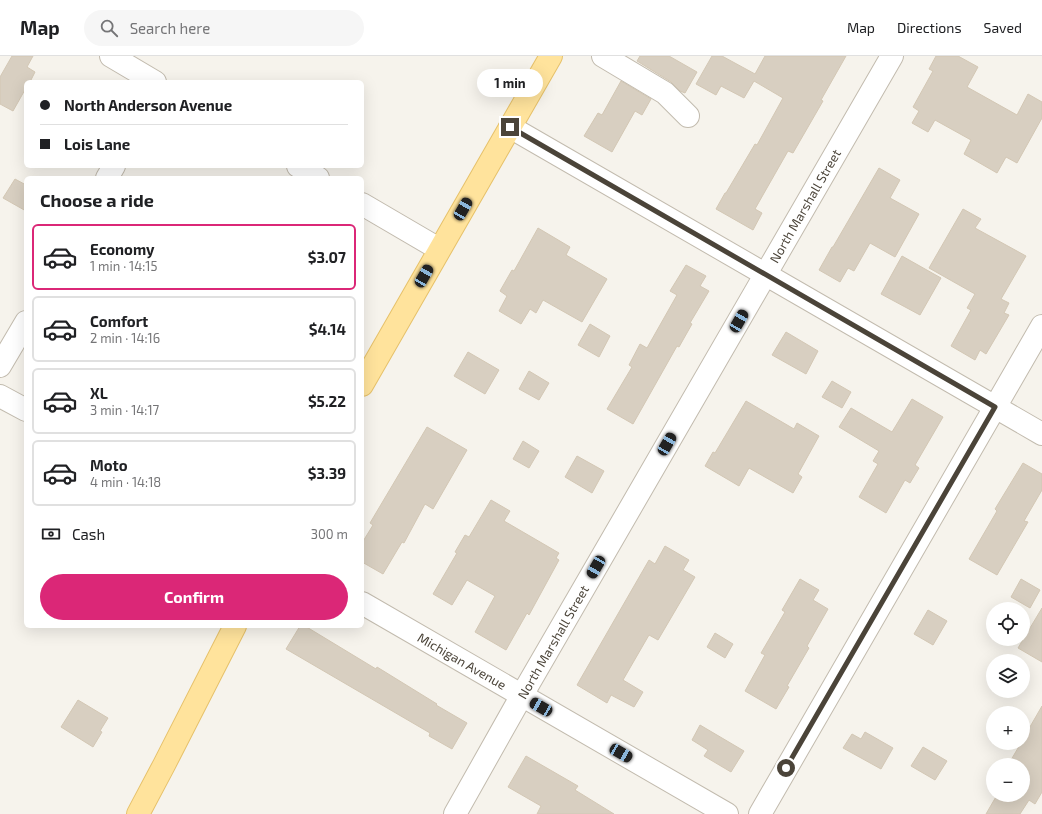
<!DOCTYPE html>
<html lang="en">
<head>
<meta charset="utf-8">
<style>
	:root { --surface:#fff; --page:#f6f6f6; --text:#202124; --muted:#757577; --line:#e0e0e0; --accent:#db2777 }
	body { margin:0; font-family:"Exo 2",sans-serif; background:var(--page); color:var(--text); height:100vh; display:flex; flex-direction:column; font-size:15px; white-space:nowrap }
	* { box-sizing:border-box; margin:0 }
	p { font-size:13px; color:var(--muted) }
	.icon { flex:none; width:22px; height:22px; fill:none; stroke:currentColor; stroke-width:2; stroke-linecap:round; stroke-linejoin:round }
	.map { position:relative; flex:1; overflow:hidden }
	.panel { position:absolute; left:24px; top:120px; width:340px; height:452px; display:flex; flex-direction:column; background:var(--surface); border-radius:6px; box-shadow:0 4px 16px #0002 }
	.panel>* { flex:none }
	.top-card { position:absolute; left:24px; top:24px; width:340px; height:88px; border-radius:6px; box-shadow:0 4px 16px #0002; display:grid; align-content:center; height:88px; padding:0 16px; background:var(--surface) }
	.tools { position:absolute; left:986px; top:546px; display:grid; gap:8px }
	.tools a { display:grid; place-items:center; width:44px; height:44px; border-radius:50%; background:var(--surface); box-shadow:0 4px 16px #0002; font-size:20px }
	.end { position:absolute; width:18px; height:18px; margin:-9px; border:5px solid #4b4439; background:#fff; box-shadow:0 0 0 2px #fff }
	.from { border-radius:50% }
	.bubble { position:absolute; height:28px; border-radius:14px; background:var(--surface); box-shadow:0 4px 16px #0002; font-size:13px; font-weight:700; line-height:28px; text-align:center }
	.car { position:absolute; width:12px; height:24px; margin:-12px -6px; border-radius:5px; box-shadow:0 0 3px 1px #0007; background:linear-gradient(#222 24%,#8ab4d8 0 40%,#222 0 76%,#8ab4d8 0 86%,#222 0) }
	.top-card b { display:flex; align-items:center; gap:14px; height:38px; font-size:15px }
	.top-card b+b { border-top:1px solid var(--line) }
	.top-card i { width:10px; height:10px; background:var(--text) }
	ul { padding:0; list-style:none }
	li { display:flex; align-items:center; gap:12px; height:66px; margin:0 8px 6px; padding:0 8px; border:2px solid var(--line); border-radius:6px }
	li div { flex:1 }
	li b { display:block; font-size:15px }
	li em { font-style:normal; font-weight:700 }
	li.active { border-color:var(--accent) }
	li>.icon { width:36px; height:36px; stroke-width:1.5 }
	h2 { padding:0 16px; font-size:18px; line-height:48px }
	.pay { display:flex; align-items:center; gap:10px; height:44px; padding:0 16px; font-size:15px }
	.pay p { margin-inline-start:auto }
	.button { display:flex; gap:8px; margin-top:auto; padding:8px 16px }
	.button a { flex:1; height:46px; border-radius:24px; background:var(--accent); color:#fff; font-size:16px; font-weight:700; line-height:46px; text-align:center }
	header { display:flex; align-items:center; gap:24px; box-sizing:border-box; height:56px; padding:0 20px; background:var(--surface); border-bottom:1px solid var(--line) }
	header strong { font-size:19px }
	nav { display:flex; gap:22px; margin-inline-start:auto; font-size:14px }
	.search { width:280px; height:36px; background:var(--page); display:flex; align-items:center; gap:10px; box-sizing:border-box; padding:0 14px; border-radius:22px; color:var(--muted); font-size:15px }
	.map>svg:first-child { display:block }
</style>
</head>
<body>
<header>
<strong>Map</strong>
<div class="search"><svg class="icon" aria-label="search" viewBox="0 0 24 24"><circle cx="10" cy="10" r="6"/><path d="M15 15l6 6"/></svg>Search here</div>
<nav><a>Map</a><a>Directions</a><a>Saved</a></nav>
</header>
<div class="map">
<svg width="1042" height="758" viewBox="0 0 1042 758">
	<rect width="100%" height="100%" fill="#f6f3ec"/>
	<path fill="#d8cfc1" stroke="#d3c7b4" d="M12,0H33L27,11L35,16L30,26H26V32L13,55L0,48V21Z
		M640,0H669L697,16L685,37L680,35L671,26L637,5Z
		M712,0H722L755,18L765,0H846L821,44L823,45L793,97L788,95L755,153L762,157L753,174L716,153L725,137H726L755,88L757,89L783,42L754,25L744,42L721,30L716,39L696,28Z
		M936,0H958L978,11L967,31L1017,59L1028,38L1042,46V62L1017,107L1006,101L997,117L964,98L971,84L935,64L928,76L912,67L919,55L913,51L933,15L929,13Z
		M621,25L651,43L642,59L635,55L612,96L584,80L598,57L602,59Z
		M879,112L900,124L890,142L919,158L895,201L870,187L854,215L848,212L840,226L819,214L832,191H833Z
		M15,123L26,129V155L3,142Z
		M963,153L981,163L975,172L1026,200L1001,243L1009,247L1004,257L1009,259L986,298L980,294L975,304L951,290L971,254L967,252L975,238L929,212Z
		M538,172L570,191L566,199L607,223L582,266L543,244L536,257L530,253L521,268L499,255L507,240L500,235L512,214L514,215Z
		M902,200L941,222L920,259L881,238Z
		M686,209L706,220L700,230L709,235L690,267L692,268L679,291L677,290L633,368L607,353L632,311L629,309L640,288L647,292L677,239L670,235Z
		M590,268L610,280L599,301L578,289Z
		M786,276L818,295L806,318L772,299Z
		M468,296L499,314L485,338L454,320Z
		M529,315L549,327L539,344L519,333Z
		M832,325L851,336L842,352L822,341Z
		M912,343L943,361L915,409L919,412L910,427L905,424L886,457L859,441L878,408L873,405L879,395L839,371L851,352L892,376Z
		M746,345L794,373L797,367L819,380L798,418L802,421L793,437L749,412L739,430L705,410L713,396L715,397Z
		M427,371L467,394L433,453L425,448L404,487L402,486L383,518L362,506V487L373,469L370,467Z
		M523,385L539,395L529,412L513,403Z
		M577,400L604,415L592,437L565,421Z
		M1023,407L1042,418V434L1024,465L1028,466L997,519L969,503L997,455L995,453Z
		M491,444L510,455L504,465L559,497L556,502L559,504L529,559L527,557L506,594L475,576L495,540L467,524L452,549L433,538L457,497L455,496L465,479L469,481Z
		M665,490L689,504L683,514L695,521L658,584L649,579L623,624L643,636L634,651L611,639L607,647L577,629L649,504L655,508Z
		M800,523L819,534L813,544L828,553L807,590L809,592L787,630L789,631L776,653L745,635L765,599L761,597L785,556L782,554Z
		M1021,523L1040,534L1030,552L1011,541Z
		M1042,552V606L1018,592Z
		M928,554L947,565L933,589L914,578Z
		M300,570H305L376,613L377,611L437,648L436,649L467,667L452,693L429,680L430,677L286,593Z
		M715,577L733,588L725,602L707,591Z
		M78,644L108,662L100,675L102,676L93,691L61,671Z
		M1042,650V736L1035,748L1029,744L1020,758H986L997,739H1023V709H1008L1021,687H1023V683Z
		M700,669L744,695L731,716L704,700L708,694L692,684Z
		M865,676L893,692L881,713L843,692L852,678L861,683Z
		M923,691L947,705L935,724L911,710Z
		M526,700L578,730L575,734L614,758H537L541,750L508,731Z"/>
	<g fill="none" stroke-linecap="round" stroke-linejoin="round">
		<g stroke="#c2bbae" stroke-width="24">
			<path id="minor" d="M111,0L155,26
				M603,0L665,37L688,60
				M510,71L1042,378
				M298,110L318,122
				M107,122L114,110
				M362,148L439,193
				M0,310L26,266
				M0,340L26,354
				M362,547L727,758
				M455,758L522,639L892,0
				M760,758L1042,270"/>
		</g>
		<g stroke="#e6c16a" stroke-width="24">
			<path id="major" d="M362,329L551,0
				M138,758L164,709L235,570"/>
		</g>
		<use href="#minor" stroke="#fff" stroke-width="22"/>
		<use href="#major" stroke="#ffe39c" stroke-width="22"/>
	</g>
	<g fill="none" stroke-linecap="round" stroke-linejoin="round">
		<path stroke="#4b4439" stroke-width="5" d="M510,71L995,351L786,712"/>
	</g>
	<g text-anchor="middle" stroke-width="4" stroke-linejoin="round" paint-order="stroke">
		<g font-size="13" fill="#4b4439" stroke="#fff">
			<text transform="translate(805 150) rotate(-60)" y="5">North Marshall Street</text>
			<text transform="translate(553 586) rotate(-60)" y="5">North Marshall Street</text>
			<text transform="translate(462 605) rotate(30)" y="5">Michigan Avenue</text>
		</g>
	</g>
</svg>
<div class="tools">
<a><svg class="icon" aria-label="locate" viewBox="0 0 24 24"><circle cx="12" cy="12" r="6"/><path d="M12 2v4M12 18v4M2 12h4M18 12h4"/></svg></a>
<a><svg class="icon" aria-label="layers" viewBox="0 0 24 24"><path d="M12 4l9 5-9 5-9-5zM3 14l9 5 9-5"/></svg></a>
<a>+</a>
<a>−</a>
</div>
<i class="end from" style="left:786px;top:712px"></i>
<i class="end" style="left:510px;top:71px"></i>
<div class="bubble" style="left:477px;top:13px;width:66px">1 min</div>
<i class="car" style="left:463px;top:153px;rotate:30deg"></i>
<i class="car" style="left:424px;top:220px;rotate:30deg"></i>
<i class="car" style="left:739px;top:265px;rotate:30deg"></i>
<i class="car" style="left:667px;top:388px;rotate:30deg"></i>
<i class="car" style="left:596px;top:511px;rotate:210deg"></i>
<i class="car" style="left:541px;top:651px;rotate:300deg"></i>
<i class="car" style="left:621px;top:697px;rotate:120deg"></i>
<div class="top-card">
<b><i class="from"></i>North Anderson Avenue</b>
<b><i></i>Lois Lane</b>
</div>
<section class="panel">
<h2>Choose a ride</h2>
<ul>
<li class="active"><svg class="icon" aria-label="car" viewBox="0 0 24 24"><path d="M5 17H2v-5l4-1 3-4h7l3 4 3 1v5h-3M9 17h6M6 11h13"/><circle cx="7" cy="17" r="2"/><circle cx="17" cy="17" r="2"/></svg><div><b>Economy</b><p>1 min · 14:15</p></div><em>$3.07</em></li>
<li><svg class="icon" aria-label="car" viewBox="0 0 24 24"><path d="M5 17H2v-5l4-1 3-4h7l3 4 3 1v5h-3M9 17h6M6 11h13"/><circle cx="7" cy="17" r="2"/><circle cx="17" cy="17" r="2"/></svg><div><b>Comfort</b><p>2 min · 14:16</p></div><em>$4.14</em></li>
<li><svg class="icon" aria-label="car" viewBox="0 0 24 24"><path d="M5 17H2v-5l4-1 3-4h7l3 4 3 1v5h-3M9 17h6M6 11h13"/><circle cx="7" cy="17" r="2"/><circle cx="17" cy="17" r="2"/></svg><div><b>XL</b><p>3 min · 14:17</p></div><em>$5.22</em></li>
<li><svg class="icon" aria-label="car" viewBox="0 0 24 24"><path d="M5 17H2v-5l4-1 3-4h7l3 4 3 1v5h-3M9 17h6M6 11h13"/><circle cx="7" cy="17" r="2"/><circle cx="17" cy="17" r="2"/></svg><div><b>Moto</b><p>4 min · 14:18</p></div><em>$3.39</em></li>
</ul>
<div class="pay"><svg class="icon" aria-label="cash" viewBox="0 0 24 24"><path d="M3 7h18v10H3z"/><circle cx="12" cy="12" r="2"/></svg>Cash<p>300 m</p></div>
<div class="button"><a>Confirm</a></div>
</section>
</div>
</body>
</html>
